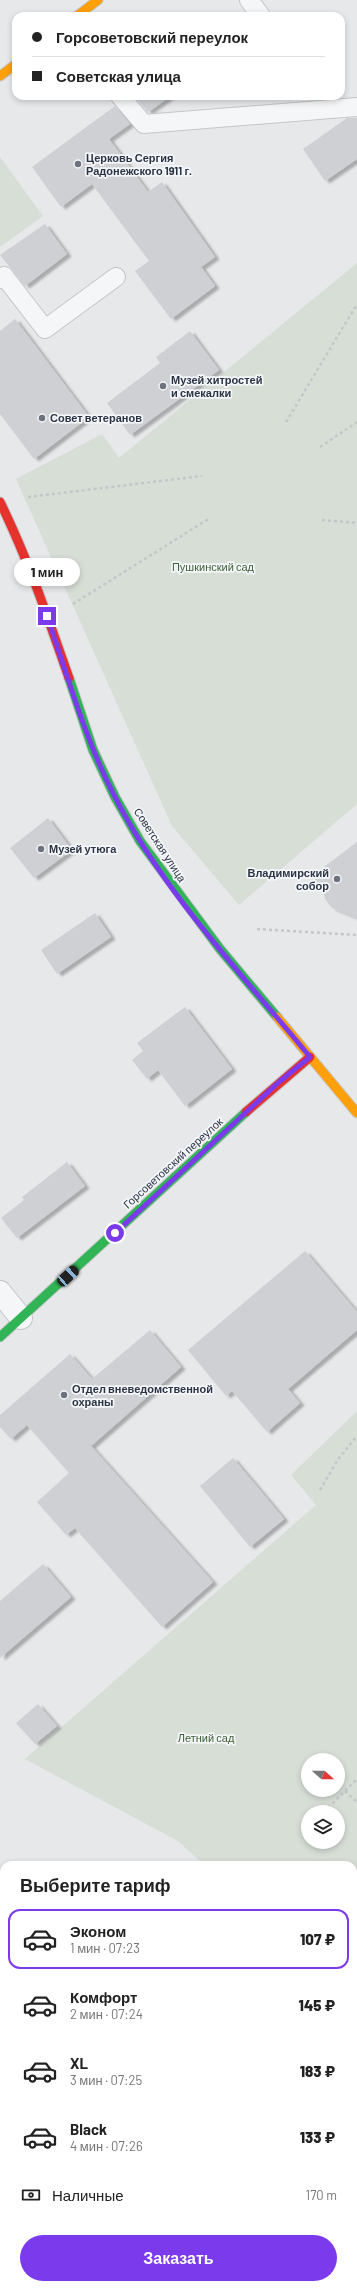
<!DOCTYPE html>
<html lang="ru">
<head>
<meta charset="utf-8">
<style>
	:root { --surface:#fff; --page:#f2f2f2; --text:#222; --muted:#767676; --line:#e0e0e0; --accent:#7c3aed }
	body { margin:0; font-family:Barlow,sans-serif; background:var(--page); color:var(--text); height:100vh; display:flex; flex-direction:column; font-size:15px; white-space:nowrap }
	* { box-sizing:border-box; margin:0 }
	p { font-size:13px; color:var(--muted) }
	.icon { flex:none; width:22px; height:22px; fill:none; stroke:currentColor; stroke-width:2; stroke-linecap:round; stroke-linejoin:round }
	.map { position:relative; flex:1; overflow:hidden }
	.side { position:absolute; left:0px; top:1861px; width:357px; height:428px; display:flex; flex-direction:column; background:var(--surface); border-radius:12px 12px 0 0; box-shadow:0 2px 6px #0003 }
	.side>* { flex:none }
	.top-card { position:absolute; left:12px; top:12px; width:333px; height:88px; border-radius:12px; box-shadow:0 2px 6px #0003; display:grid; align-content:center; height:88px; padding:0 20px; background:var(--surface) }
	.needle { width:26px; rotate:111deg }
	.tools { position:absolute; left:301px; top:1753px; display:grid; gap:8px }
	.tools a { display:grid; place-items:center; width:44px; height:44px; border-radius:50%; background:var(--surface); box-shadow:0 2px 6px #0003; font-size:20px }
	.end { position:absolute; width:18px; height:18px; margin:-9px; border:5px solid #7c3aed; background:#fff; box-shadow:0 0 0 2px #fff }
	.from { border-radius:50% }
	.bubble { position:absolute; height:28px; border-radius:14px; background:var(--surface); box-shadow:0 2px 6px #0003; font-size:13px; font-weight:800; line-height:28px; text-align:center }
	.car { position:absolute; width:12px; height:24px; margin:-12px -6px; border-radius:5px; box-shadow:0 0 3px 1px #0007; background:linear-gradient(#222 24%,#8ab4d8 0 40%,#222 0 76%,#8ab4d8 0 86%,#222 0) }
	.top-card b { display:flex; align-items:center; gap:14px; height:38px; font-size:15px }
	.top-card b+b { border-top:1px solid var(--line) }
	.top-card i { width:10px; height:10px; background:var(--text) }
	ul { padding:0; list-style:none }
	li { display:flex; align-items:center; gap:12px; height:60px; margin:0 8px 6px; padding:0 12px; border:2px solid transparent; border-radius:12px }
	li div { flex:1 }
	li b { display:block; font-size:15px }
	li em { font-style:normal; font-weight:800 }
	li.on { border-color:var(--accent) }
	li>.icon { width:36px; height:36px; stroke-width:1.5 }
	h2 { padding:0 20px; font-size:18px; line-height:48px }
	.pay { display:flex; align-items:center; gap:10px; height:44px; padding:0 20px; font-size:15px }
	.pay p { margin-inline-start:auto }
	.cta { display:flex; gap:8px; margin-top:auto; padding:8px 20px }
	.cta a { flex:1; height:46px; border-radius:24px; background:var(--accent); color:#fff; font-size:16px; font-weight:800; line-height:46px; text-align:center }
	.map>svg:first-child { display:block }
</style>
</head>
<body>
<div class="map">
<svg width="357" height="2289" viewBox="0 0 357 2289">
	<defs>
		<filter id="shadow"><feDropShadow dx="4.5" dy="2.5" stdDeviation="1" flood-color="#0004"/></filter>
	</defs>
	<rect width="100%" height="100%" fill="#e6e8ea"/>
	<path fill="#d4d7dd" d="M0,2247L4,2251V2285H46L51,2289H0Z"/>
	<path fill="#d6ded6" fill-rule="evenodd" d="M0,157L43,216L0,247Z
		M357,263V804L239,905L172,826L16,479L102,434L119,458Z
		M357,1411V2007L353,2003V1865H204L178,1841L25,1759L316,1505L291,1475ZM308,1760H338V1790H308ZM308,1812H338V1842H308Z
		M0,2033L4,2037V2186L0,2182Z
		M357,2169V2289H289L282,2285H353V2173Z
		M106,2285H258L264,2289H110Z"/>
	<path fill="#ced0d3" filter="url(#shadow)" d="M134,96H171L148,112Z
		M115,106L130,124L109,139L148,192L162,182L215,257L201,267L215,286L171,319L135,271L149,261L92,184L61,207L32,167Z
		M347,118H357V159L325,181L303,149Z
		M45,224L67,254L25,286L0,255Z
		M15,319L89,417L34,459L0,414V331Z
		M190,331L219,370L130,435L107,403L160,363L156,357Z
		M48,818L72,850L34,878L10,848Z
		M357,842V918L332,908L325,899L323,890L312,876Z
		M95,913L111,937L57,974L41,950Z
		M185,1007L232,1069L185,1106L158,1070L147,1079L132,1060L143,1051L137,1043Z
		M67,1162L85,1186L17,1238L1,1218L24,1200L22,1197Z
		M305,1251L357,1312V1330L288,1389L300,1403L267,1432L232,1391L226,1396L188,1350Z
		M150,1330L181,1367L91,1446L213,1582L162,1627L75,1528L66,1535L37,1502L69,1473L27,1425L11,1439L0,1427V1415L70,1354L92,1379Z
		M233,1458L284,1519L250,1547L200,1486Z
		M43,1564L71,1597L0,1658V1601Z
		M38,1704L57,1726L35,1744L16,1723Z"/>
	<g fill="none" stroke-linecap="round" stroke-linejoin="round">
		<g stroke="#c4c6c8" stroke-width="20">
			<path id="lane" d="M249,0L261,16
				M120,96L144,124L357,107
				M0,279L4,276L45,329L116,277"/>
		</g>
		<g stroke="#c4c6c8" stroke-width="24">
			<path id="street" d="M0,1292L21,1318"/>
		</g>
		<g stroke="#c4c6c8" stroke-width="11">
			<path id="fast" d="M69,678L93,750L115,797L140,841L220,949L277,1017
				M0,1337L246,1112"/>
		</g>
		<g stroke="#c4c6c8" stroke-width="11">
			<path id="slow" d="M77,16L98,0
				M0,76L16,64
				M277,1017L357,1113"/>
		</g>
		<g stroke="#c4c6c8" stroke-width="11">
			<path id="jam" d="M0,502C28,559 48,618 69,678
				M246,1112L310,1057"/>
		</g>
		<path stroke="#c5c6ca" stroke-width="2.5" stroke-dasharray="3 3" stroke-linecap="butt" d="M286,422L357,304
			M320,447L357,422
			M28,497L202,476
			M322,520L357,523
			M73,604L210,518
			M257,929L357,935
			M320,1490L339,1458L357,1436
			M345,1791L357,1802
			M324,1812L357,1779
			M0,2106L4,2109
			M184,2285L187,2289"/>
		<use href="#lane" stroke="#f5f6f7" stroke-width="18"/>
		<use href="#street" stroke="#f5f6f7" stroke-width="22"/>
		<use href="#fast" stroke="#30b455" stroke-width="9"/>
		<use href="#slow" stroke="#ff9f0a" stroke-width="9"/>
		<use href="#jam" stroke="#e5322d" stroke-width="9"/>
	</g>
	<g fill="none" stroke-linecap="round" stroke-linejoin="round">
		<path stroke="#7c3aed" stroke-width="5" d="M47,616C68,676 85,740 115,797C164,893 242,974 310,1057L279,1082L115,1233"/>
	</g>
	<g fill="#6c737f" stroke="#f4f6f9" stroke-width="1.5">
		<circle cx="78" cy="164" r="4"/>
		<circle cx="163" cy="386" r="4"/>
		<circle cx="42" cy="418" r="4"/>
		<circle cx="41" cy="849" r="4"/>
		<circle cx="337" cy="879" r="4"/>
		<circle cx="64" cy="1395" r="4"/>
	</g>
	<g text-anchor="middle" stroke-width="3.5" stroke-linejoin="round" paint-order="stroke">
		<g font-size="11" font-weight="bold" fill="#2b3445" stroke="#f4f6f9" text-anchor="start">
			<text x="86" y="162">Церковь Сергия<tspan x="86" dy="13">Радонежского 1911 г.</tspan></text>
			<text x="171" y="384">Музей хитростей<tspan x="171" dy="13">и смекалки</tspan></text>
			<text x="50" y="422">Совет ветеранов</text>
			<text x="49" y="853">Музей утюга</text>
			<text x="329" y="877" text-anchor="end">Владимирский<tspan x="329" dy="13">собор</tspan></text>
			<text x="72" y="1393">Отдел вневедомственной<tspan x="72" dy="13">охраны</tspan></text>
		</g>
		<g font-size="11" fill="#3f6138" stroke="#f4f6f9">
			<text x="213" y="571">Пушкинский сад</text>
			<text x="206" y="1742">Летний сад</text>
		</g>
		<g font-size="11" fill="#2b3445" stroke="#f4f6f9">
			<text transform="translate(160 845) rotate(57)" y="4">Советская улица</text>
			<text transform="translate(173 1163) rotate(-42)" y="4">Горсоветовский переулок</text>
		</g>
	</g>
</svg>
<div class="tools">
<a><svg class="needle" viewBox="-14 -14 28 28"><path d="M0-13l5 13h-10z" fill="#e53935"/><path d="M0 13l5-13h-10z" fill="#767676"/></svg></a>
<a><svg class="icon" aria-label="layers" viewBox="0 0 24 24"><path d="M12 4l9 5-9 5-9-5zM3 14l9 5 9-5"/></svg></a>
</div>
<i class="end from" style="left:115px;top:1233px"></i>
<i class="end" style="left:47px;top:616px"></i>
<div class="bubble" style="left:14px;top:558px;width:66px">1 мин</div>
<i class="car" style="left:68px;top:1276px;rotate:48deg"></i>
<div class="top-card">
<b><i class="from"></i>Горсоветовский переулок</b>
<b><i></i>Советская улица</b>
</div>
<section class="side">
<h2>Выберите тариф</h2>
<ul>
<li class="on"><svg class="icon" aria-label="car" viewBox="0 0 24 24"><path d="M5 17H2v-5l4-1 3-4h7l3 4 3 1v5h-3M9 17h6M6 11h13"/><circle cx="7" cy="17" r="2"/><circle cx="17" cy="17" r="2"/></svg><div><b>Эконом</b><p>1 мин · 07:23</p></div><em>107 ₽</em></li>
<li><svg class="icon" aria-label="car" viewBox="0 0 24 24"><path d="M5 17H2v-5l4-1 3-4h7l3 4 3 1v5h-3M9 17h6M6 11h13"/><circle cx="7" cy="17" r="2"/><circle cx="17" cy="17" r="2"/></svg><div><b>Комфорт</b><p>2 мин · 07:24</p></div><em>145 ₽</em></li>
<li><svg class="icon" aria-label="car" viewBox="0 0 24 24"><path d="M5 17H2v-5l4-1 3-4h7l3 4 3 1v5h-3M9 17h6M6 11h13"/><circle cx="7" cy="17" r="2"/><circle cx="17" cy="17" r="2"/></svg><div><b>XL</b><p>3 мин · 07:25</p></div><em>183 ₽</em></li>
<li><svg class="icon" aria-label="car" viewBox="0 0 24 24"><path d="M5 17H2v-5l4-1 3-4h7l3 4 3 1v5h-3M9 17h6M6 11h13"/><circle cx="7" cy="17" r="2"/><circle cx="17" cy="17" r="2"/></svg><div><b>Black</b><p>4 мин · 07:26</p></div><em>133 ₽</em></li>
</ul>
<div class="pay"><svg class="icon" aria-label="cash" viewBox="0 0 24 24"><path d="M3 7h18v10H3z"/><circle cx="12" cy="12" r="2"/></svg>Наличные<p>170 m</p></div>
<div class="cta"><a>Заказать</a></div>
</section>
</div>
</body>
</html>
